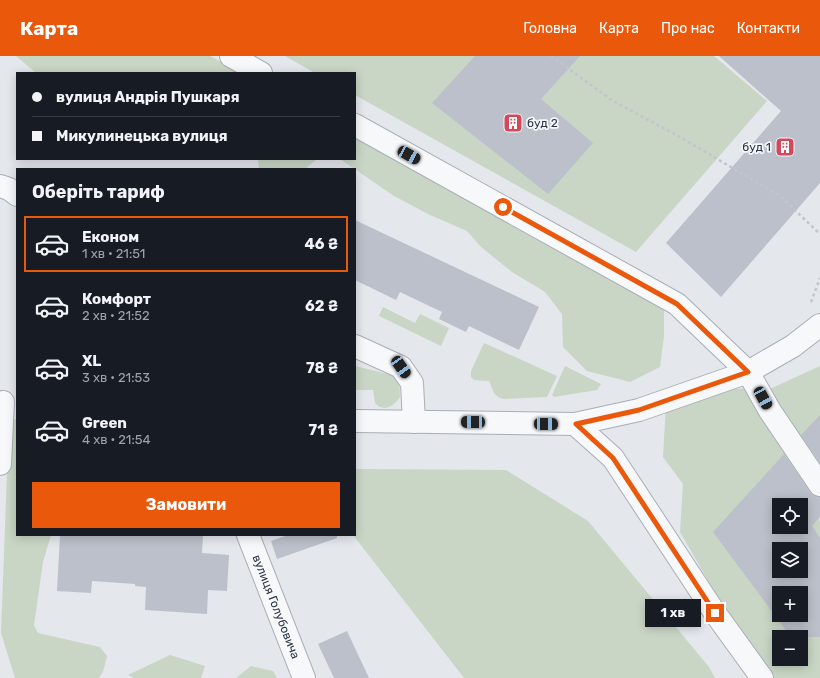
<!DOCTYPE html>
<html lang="uk">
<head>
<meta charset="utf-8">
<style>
	:root { --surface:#171b24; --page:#242831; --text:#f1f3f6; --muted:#9ea1a6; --line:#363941; --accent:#ea580c }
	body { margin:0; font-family:Rubik,sans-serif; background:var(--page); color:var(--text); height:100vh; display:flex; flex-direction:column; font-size:15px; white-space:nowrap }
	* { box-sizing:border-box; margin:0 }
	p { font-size:13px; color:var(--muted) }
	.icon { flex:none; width:22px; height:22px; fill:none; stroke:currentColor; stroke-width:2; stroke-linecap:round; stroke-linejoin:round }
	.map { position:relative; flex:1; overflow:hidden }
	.panel { position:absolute; left:16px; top:112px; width:340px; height:368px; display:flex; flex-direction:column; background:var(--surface); border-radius:0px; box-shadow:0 2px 10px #0003 }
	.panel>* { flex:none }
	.guide { position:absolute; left:16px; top:16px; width:340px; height:88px; border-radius:0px; box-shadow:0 2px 10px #0003; display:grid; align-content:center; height:88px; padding:0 16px; background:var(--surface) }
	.controls { position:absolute; left:772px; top:442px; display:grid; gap:8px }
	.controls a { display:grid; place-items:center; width:36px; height:36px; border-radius:0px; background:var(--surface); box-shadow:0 2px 10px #0003; font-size:20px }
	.end { position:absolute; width:18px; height:18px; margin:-9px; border:5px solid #ea580c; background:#fff; box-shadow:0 0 0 2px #fff }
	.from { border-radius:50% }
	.bubble { position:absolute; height:28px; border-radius:0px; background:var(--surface); box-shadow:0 2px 10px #0003; font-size:13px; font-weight:700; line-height:28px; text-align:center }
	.car { position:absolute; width:12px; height:24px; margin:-12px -6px; border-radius:5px; box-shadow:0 0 3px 1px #0007; background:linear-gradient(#222 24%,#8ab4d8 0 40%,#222 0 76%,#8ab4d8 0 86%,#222 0) }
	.guide b { display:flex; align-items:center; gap:14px; height:38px; font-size:15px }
	.guide b+b { border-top:1px solid var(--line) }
	.guide i { width:10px; height:10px; background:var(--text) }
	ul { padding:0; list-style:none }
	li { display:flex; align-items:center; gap:12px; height:56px; margin:0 8px 6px; padding:0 8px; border:2px solid transparent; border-radius:0px }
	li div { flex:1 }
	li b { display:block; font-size:15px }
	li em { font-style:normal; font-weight:700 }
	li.selected { border-color:var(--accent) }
	li>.icon { width:36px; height:36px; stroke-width:1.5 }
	h2 { padding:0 16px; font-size:18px; line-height:48px }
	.action { display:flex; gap:8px; margin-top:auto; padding:8px 16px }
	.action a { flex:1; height:46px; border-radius:0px; background:var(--accent); color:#fff; font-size:16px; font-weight:700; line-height:46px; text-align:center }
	header { display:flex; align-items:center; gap:24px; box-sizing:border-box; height:56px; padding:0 20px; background:var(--accent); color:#fff }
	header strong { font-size:19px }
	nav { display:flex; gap:22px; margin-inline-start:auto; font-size:14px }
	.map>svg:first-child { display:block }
</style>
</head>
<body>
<header>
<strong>Карта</strong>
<nav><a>Головна</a><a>Карта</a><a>Про нас</a><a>Контакти</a></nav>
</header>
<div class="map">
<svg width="820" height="622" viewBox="0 0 820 622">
	<rect width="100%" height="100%" fill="#e4e7ec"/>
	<path fill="#c9d6c5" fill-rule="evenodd" d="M16,0H210L242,17H36Z
		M285,0H714L767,45L636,196L355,39V17H315Z
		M355,78L664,248V280L660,311L630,326L587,315L563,291L562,258L545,236L512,216L481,191L467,175L430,159L394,140L340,103H355Z
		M258,103H317L305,113H259Z
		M383,251L415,267L420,258L449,272L441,290L379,260Z
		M484,287L557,320L547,341L503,343L498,341L494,337L489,325L474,324L471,321V315Z
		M355,310L399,321L400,341C394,350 384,357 375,347L373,334H355Z
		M565,310L601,328L597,334L554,341L552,339Z
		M820,310V449L815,456L820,466V622H774L728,559L680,476L683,428L663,401L666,348L714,333L772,332ZM779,449H801V471H779ZM779,493H801V515H779ZM779,537H801V559H779ZM779,581H801V603H779Z
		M17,363V479H51L43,506L34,569L38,577L100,591L107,600L103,616L99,622H15L1,577L9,364Z
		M355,413L506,414L588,465L709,611L715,622H464L353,479H355Z
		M170,599L205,610L201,622H134L128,619Z
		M251,610L273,615L277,622H236Z"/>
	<path fill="#bbc0ca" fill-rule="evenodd" d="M475,0H580L541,43L593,87L548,138L432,47Z
		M719,0H820V127L721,241L666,187L781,55Z
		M355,164L539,251L519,294L469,270L466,276L439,263L442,256L400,236L396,244L355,224Z
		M820,359V407L801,379Z
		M784,398L810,436L814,440L820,441V461L812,470L820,482V581H791L713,476ZM779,449H801V471H779ZM779,493H801V515H779ZM779,537H801V559H779Z
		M60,479H203L202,497L229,499L227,535L208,534L207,558L145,554L146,531L135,530V528L92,525L91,537L57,535Z
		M288,479H337V482L277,503L271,485Z
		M347,575L369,622H334L318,588Z"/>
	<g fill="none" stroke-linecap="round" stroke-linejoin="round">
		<g stroke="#a9aeb7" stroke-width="24">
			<g id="minor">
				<path d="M231,0L261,17"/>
				<path d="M355,69L677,248L748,316L793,290L820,269"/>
				<path d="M0,130L9,133L17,139"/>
				<path d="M355,290L401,311L412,327L414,366"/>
				<path d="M355,365L575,368L613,402L715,557L762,622"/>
				<path d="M575,368L639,354L748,316L770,355L820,429"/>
				<path d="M0,408L3,346"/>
				<path id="s1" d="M248,479L304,622"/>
			</g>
		</g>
		<path stroke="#c2c5cb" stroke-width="2.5" stroke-dasharray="3 3" stroke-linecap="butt" d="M551,0L613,45L680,81L780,140L820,178
			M811,246L820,222"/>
		<use href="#minor" stroke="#f7f8fa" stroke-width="22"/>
	</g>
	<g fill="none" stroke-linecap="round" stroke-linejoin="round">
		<path stroke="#ea580c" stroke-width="5" d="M503,151L677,248L748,316L639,354L576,368L613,402L715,557"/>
	</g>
	<defs>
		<g id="building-square" transform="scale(1)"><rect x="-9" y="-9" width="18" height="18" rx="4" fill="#d1495b" stroke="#f4f6f9"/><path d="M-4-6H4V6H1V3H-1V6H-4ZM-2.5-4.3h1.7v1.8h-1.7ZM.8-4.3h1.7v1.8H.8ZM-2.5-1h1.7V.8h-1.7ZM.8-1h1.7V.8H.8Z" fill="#fff"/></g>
	</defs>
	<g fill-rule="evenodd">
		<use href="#building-square" x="513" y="67"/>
		<use href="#building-square" x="785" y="91"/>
	</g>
	<g text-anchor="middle" stroke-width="3.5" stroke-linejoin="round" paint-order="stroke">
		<g font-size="12" fill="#2b3445" stroke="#f4f6f9" text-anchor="start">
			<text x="527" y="71">буд 2</text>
			<text x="771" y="95" text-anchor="end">буд 1</text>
		</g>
		<g font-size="12" fill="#2b3445" stroke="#f4f6f9">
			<text dy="4" stroke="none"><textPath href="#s1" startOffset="77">вулиця Голубовича</textPath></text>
		</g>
	</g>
</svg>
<div class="controls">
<a><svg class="icon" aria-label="locate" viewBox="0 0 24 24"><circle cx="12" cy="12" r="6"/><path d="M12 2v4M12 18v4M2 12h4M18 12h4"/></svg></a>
<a><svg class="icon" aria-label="layers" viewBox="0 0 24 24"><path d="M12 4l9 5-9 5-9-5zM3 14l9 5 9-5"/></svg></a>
<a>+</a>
<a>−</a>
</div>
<i class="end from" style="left:503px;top:151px"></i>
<i class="end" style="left:715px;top:557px"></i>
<div class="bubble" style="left:645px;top:543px;width:56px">1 хв</div>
<i class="car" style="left:409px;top:99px;rotate:119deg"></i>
<i class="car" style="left:401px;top:311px;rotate:145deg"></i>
<i class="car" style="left:763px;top:342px;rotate:151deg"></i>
<i class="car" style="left:473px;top:366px;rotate:271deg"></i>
<i class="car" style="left:546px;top:368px;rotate:91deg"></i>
<div class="guide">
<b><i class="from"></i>вулиця Андрія Пушкаря</b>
<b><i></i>Микулинецька вулиця</b>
</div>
<section class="panel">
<h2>Оберіть тариф</h2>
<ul>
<li class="selected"><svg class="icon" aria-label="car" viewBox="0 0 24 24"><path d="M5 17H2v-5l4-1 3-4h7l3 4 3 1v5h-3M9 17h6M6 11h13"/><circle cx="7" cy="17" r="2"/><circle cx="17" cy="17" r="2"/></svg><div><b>Економ</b><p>1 хв · 21:51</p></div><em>46 ₴</em></li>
<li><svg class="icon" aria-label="car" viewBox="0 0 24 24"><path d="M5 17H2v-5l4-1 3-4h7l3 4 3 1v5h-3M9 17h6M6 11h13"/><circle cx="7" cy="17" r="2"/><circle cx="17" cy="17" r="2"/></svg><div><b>Комфорт</b><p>2 хв · 21:52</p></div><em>62 ₴</em></li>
<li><svg class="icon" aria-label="car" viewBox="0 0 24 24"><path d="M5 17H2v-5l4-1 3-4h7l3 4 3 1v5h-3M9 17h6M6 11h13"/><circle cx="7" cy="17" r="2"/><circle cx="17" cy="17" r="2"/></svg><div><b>XL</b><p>3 хв · 21:53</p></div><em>78 ₴</em></li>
<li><svg class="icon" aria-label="car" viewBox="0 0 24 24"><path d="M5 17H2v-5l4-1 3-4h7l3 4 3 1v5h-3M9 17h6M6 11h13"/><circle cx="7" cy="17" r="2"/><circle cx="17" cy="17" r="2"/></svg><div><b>Green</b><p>4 хв · 21:54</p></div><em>71 ₴</em></li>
</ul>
<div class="action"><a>Замовити</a></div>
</section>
</div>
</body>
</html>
